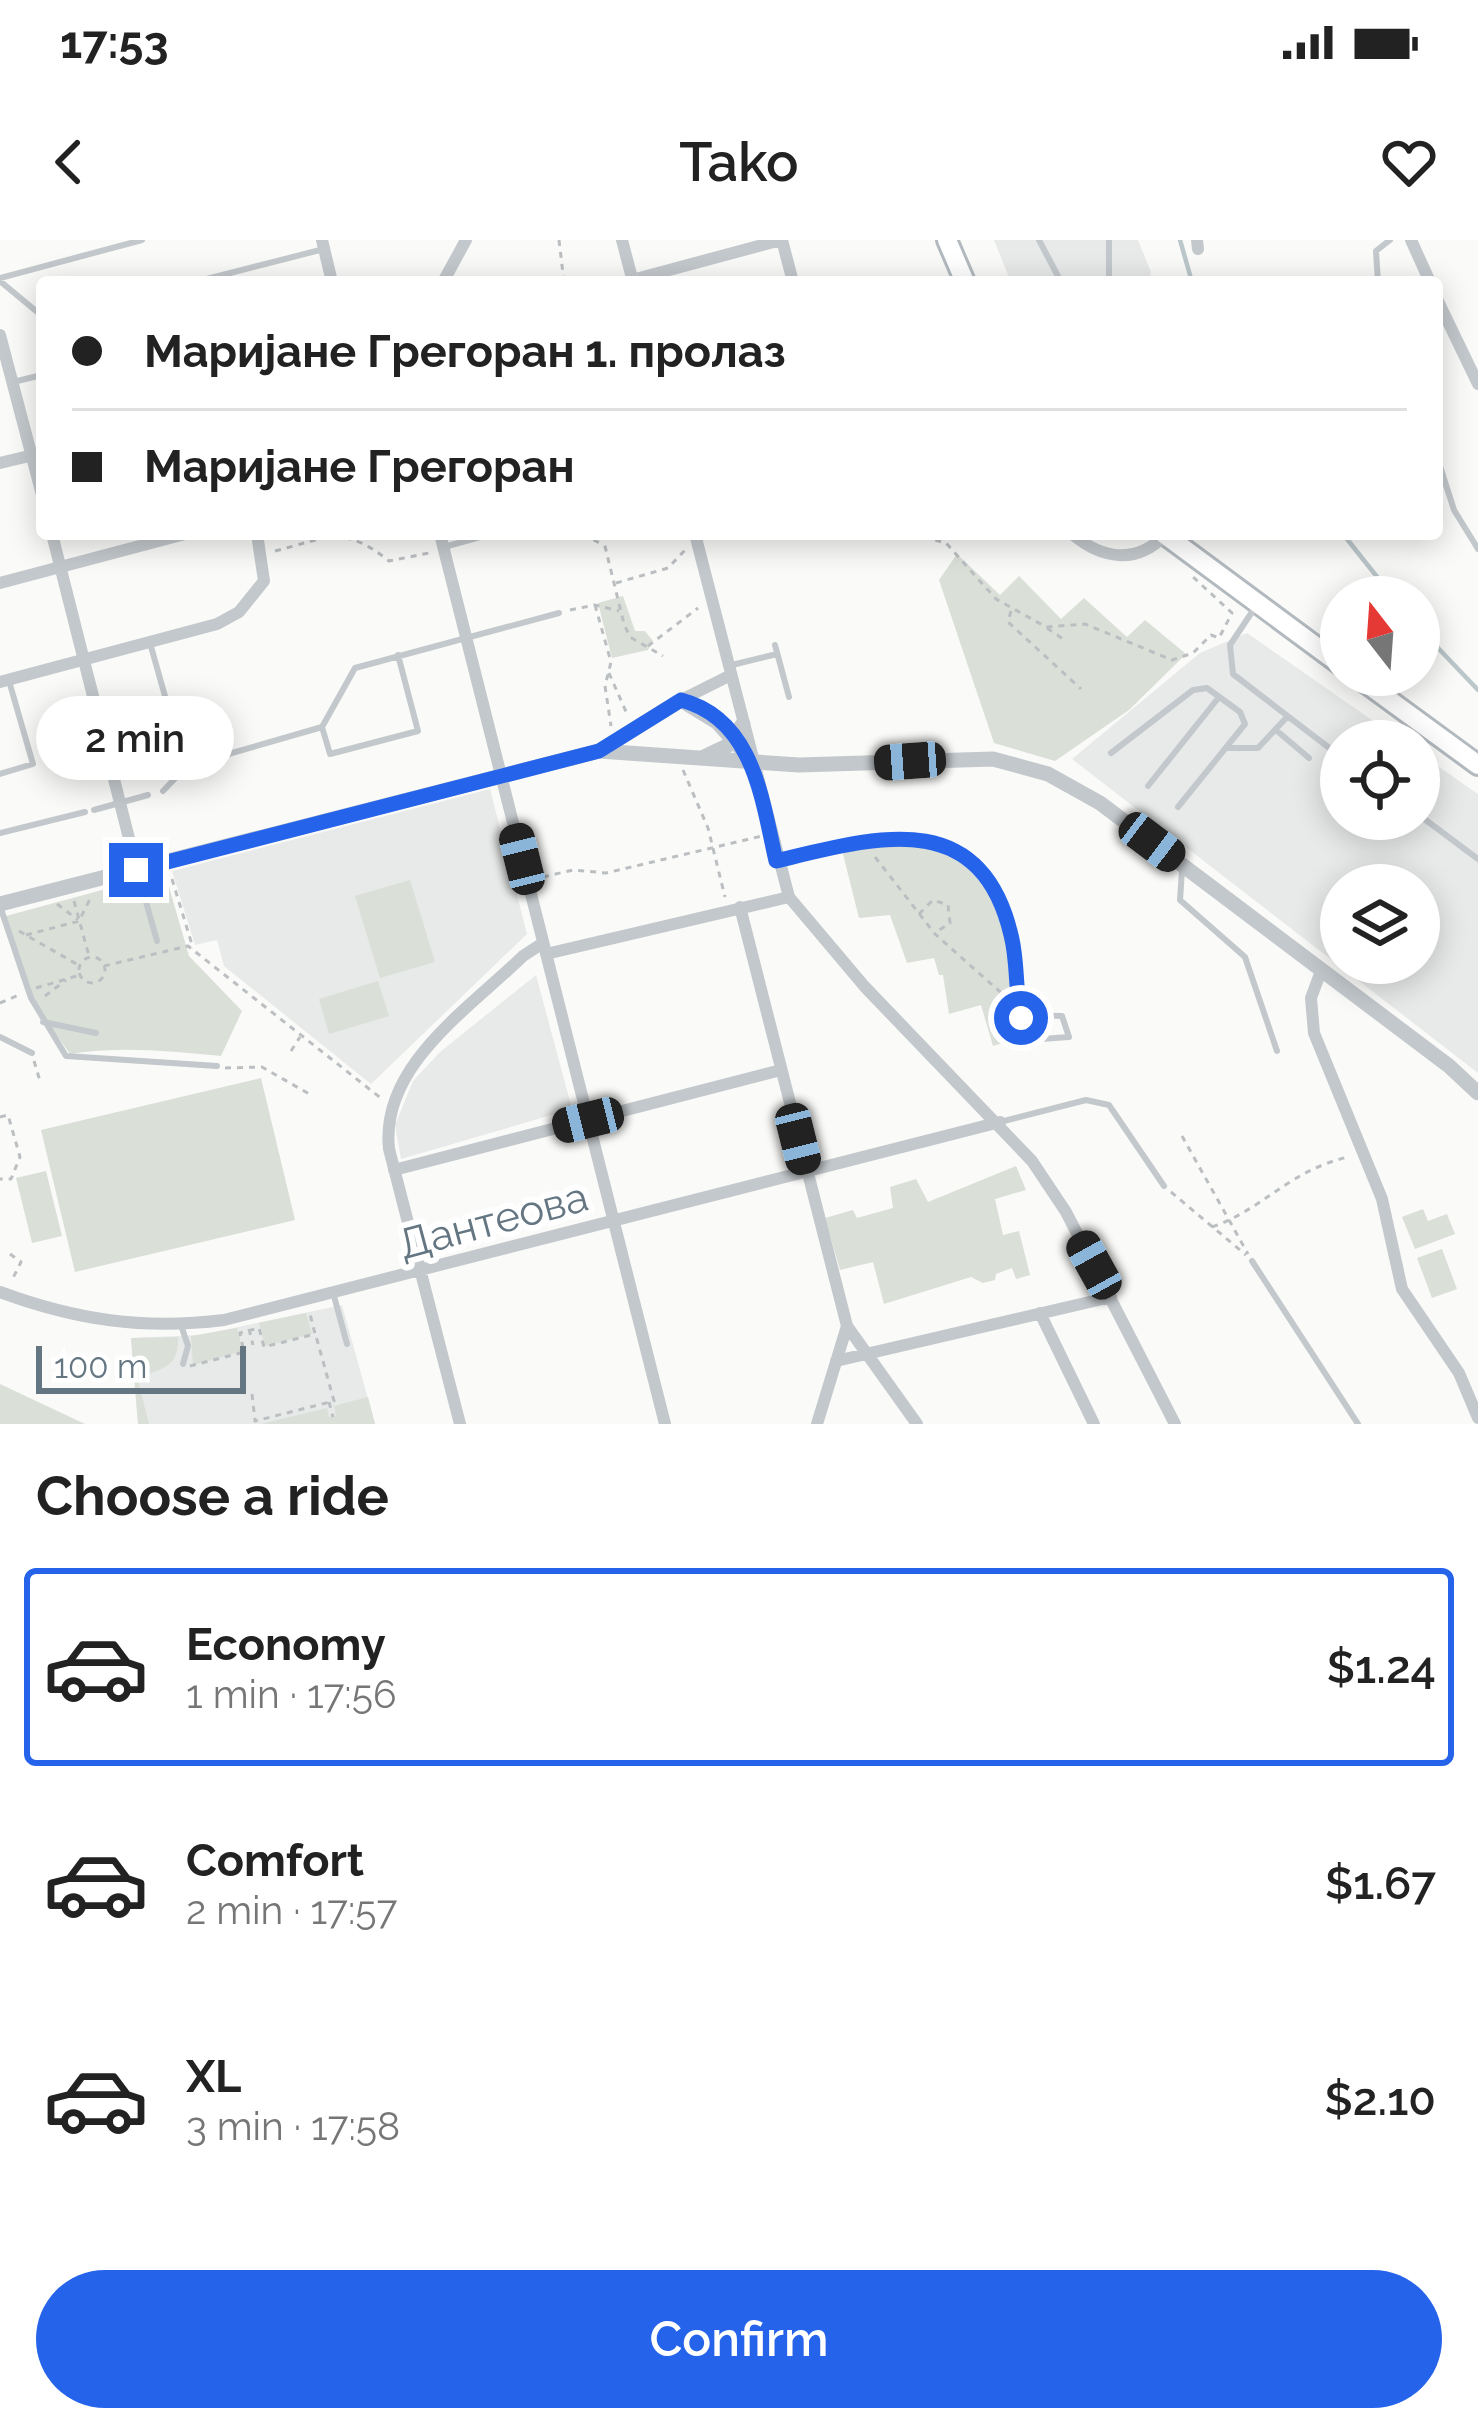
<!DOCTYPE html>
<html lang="en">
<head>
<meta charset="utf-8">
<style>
	:root { --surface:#fff; --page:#f2f2f2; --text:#222; --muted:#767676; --line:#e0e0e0; --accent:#2563eb }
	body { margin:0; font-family:Raleway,sans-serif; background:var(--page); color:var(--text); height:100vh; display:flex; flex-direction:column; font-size:45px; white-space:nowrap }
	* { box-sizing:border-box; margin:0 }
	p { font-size:39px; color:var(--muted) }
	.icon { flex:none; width:66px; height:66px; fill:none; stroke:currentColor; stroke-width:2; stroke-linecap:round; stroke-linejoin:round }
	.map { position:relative; height:1184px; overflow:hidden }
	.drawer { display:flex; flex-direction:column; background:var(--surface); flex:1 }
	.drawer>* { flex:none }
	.guide { position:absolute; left:36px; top:36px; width:1407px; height:264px; border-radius:12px; box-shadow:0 6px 30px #0003; display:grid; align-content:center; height:264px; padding:0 36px; background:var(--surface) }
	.needle { width:78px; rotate:343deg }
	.buttons { position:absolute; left:1320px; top:336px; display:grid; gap:24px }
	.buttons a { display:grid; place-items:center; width:120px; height:120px; border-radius:50%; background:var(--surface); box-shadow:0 6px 30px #0003; font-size:60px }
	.scale { position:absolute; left:36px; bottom:30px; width:210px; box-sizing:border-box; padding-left:12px; border:6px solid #657683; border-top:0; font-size:33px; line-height:42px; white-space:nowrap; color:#657683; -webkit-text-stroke:9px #fff; paint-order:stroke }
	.end { position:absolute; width:54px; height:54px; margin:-27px; border:15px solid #2563eb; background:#fff; box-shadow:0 0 0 6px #fff }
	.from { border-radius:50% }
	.bubble { position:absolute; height:84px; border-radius:42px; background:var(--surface); box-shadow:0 6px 30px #0003; font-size:39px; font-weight:600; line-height:84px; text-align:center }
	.car { position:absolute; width:36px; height:72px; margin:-36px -18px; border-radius:15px; box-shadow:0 0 9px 3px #0007; background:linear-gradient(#222 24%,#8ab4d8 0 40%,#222 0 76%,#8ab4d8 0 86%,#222 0) }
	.guide b { display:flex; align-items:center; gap:42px; height:114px; font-size:45px }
	.guide b+b { border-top:3px solid var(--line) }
	.guide i { width:30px; height:30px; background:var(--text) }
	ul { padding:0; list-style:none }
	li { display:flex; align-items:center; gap:36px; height:198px; margin:0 24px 18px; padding:0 12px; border:6px solid transparent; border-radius:12px }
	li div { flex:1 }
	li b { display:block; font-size:45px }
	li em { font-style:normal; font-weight:600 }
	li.on { border-color:var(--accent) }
	li>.icon { width:108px; height:108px; stroke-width:1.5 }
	h2 { padding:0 36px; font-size:54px; line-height:144px }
	.primary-button { display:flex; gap:24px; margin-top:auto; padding:24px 36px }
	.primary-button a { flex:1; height:138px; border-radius:72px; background:var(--accent); color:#fff; font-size:48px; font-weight:600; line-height:138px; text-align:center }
	.status { display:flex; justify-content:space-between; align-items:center; height:84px; padding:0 60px; background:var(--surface); direction:ltr }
	.status svg { height:33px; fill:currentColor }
	header { display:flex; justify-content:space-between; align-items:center; height:156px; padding:0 36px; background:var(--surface); font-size:54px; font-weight:600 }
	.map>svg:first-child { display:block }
</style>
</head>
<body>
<div class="status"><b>17:53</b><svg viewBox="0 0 49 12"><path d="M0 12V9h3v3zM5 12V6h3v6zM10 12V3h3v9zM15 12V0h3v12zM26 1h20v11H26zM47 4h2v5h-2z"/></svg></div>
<header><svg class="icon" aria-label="back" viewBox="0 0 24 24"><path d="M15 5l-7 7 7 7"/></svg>Tako<svg class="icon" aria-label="heart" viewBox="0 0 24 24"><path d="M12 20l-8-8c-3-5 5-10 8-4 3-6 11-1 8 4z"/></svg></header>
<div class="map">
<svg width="1478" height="1184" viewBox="0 0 1478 1184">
	<rect width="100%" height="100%" fill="#fafaf8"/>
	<path fill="#e8e9e9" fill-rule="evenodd" d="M994,0H1138L1151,32L1149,42H1011Z
		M1247,393L1402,501H1341V579H1419V513L1478,554V833L1072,519L1200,413ZM1341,645H1419V723H1341Z
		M490,549L527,694L371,844L224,726L217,700L195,705L172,631Z
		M536,735L572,869L401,919L395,885L413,841L440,812Z
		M342,1065L375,1184H138L131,1098L200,1095Z"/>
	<path fill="#dadfd7" d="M957,314L1000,355L1019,336L1061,379L1084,358L1127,397L1145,380L1186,414L1129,470L1055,521L994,503L939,340Z
		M623,356L635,391H645L653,401L648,410L612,418L598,363Z
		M887,598L967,619L1007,681L1025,796L993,806L981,765L949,774L943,735H939L934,718L907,723L890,675L859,678L841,606Z
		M165,633L189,716L242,771L221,816C169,811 120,806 70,814L34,763L6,676Z
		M410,640L435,722L380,738L355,656Z
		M378,741L389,776L329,794L319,759Z
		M261,838L295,980L75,1032L41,890Z
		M1016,926L1026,950L995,959L1003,995L1019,991L1030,1035L1016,1039L1012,1028L996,1034L995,1040L983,1043L971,1037L884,1064L873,1022L840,1030L825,978L853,970L857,978L893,968L890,947L916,939L928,962Z
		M46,931L62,996L32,1003L16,938Z
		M1423,969L1428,981L1447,974L1455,994L1415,1009L1402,977Z
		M1442,1009L1457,1049L1432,1058L1417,1018Z
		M306,1073L312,1094L265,1106L259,1083Z
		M237,1088L243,1111L193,1125L191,1096Z
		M178,1097C180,1127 160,1130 137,1137L149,1184H138L131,1098Z
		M0,1144L85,1184H0Z
		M368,1157L375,1184H261L327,1168L329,1177L336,1176L334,1166Z"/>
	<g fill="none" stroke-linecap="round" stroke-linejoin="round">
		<path stroke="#bbc7cb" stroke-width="4.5" d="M1180,0L1192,42
			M1343,294L1393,357
			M1419,388L1478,450"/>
		<g stroke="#b3babf" stroke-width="24">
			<path id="secondary" d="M947,0L965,42
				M1164,294L1341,425
				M1355,435L1478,525"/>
		</g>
		<path stroke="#bbbfc2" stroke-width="3" stroke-dasharray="6 6" stroke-linecap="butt" d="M559,0L564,42
			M583,294L603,305
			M602,294L624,384L630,397L663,416
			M912,294L946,303L996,359L1046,387L1085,384L1172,420L1193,413L1211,395L1219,398L1232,373L1192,336
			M275,311C327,298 343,284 389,321L429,313
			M616,343L668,328L686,309
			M595,365L611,422L605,446L611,486
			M570,370L595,365L619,371
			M1011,371L1008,382L1081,449
			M1047,388L1066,401
			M648,406L698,368
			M609,433L627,474
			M683,530L708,588L725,657
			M875,617L935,694L1007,758
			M543,637L573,630L606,633L762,596
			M172,639L193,708
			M74,661L89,716
			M57,664L78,680
			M919,674L933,660L948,665L950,683L936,692
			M19,691L80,726
			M26,695L79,681L91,657
			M79 730a13 13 0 1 1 26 0a13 13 0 1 1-26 0Z
			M104,726L188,706L382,859
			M36,748L80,735
			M45,756L66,740
			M0,763L21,754
			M291,811L300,797
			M34,821L40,841
			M225,828L262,827L311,855
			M0,877L8,875L20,917L11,939H0
			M1182,896L1248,1014
			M1171,952L1246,1015
			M1212,987C1264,969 1288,931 1348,917
			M10,1014L21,1022L11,1042
			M249,1089L253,1105
			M190,1126L244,1112L240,1093L259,1088L264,1107L315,1094L309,1070
			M252,1154L255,1181L334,1161L316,1096
			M329,1162L333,1177"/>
		<path stroke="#c3c8cc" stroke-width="6" d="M1039,0L1061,42
			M1109,0V42
			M0,38L142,0
			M0,41L42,76
			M195,42L324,9
			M1378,42L1376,11L1390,0
			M13,142L42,135
			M1437,217L1454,270L1478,309
			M444,307L491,294
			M1256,366L1230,405L1233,434L1341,517
			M150,403L174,488L214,478
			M775,405L789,457
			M732,425L777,414
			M322,487L355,428L559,373
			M322,487L330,514L418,491L398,415
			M1276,490L1309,518
			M1226,508H1258L1287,477
			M1111,513L1193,450L1207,448L1240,472L1245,484L1178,567
			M0,534L33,524L9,441
			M1148,546L1219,457
			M163,551L187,526L322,487
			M94,570L148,555
			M1419,575L1478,619
			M0,593L85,572
			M137,630L157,701
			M1182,630L1180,660L1245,717L1277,811
			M0,666L31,758L66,816L217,826
			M1015,720C1017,749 1013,784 1041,799L1069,797L1062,776L1021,775
			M43,782L96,793
			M0,797L32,813
			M1000,882L1086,860L1109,865L1164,946
			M1252,1021L1358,1184
			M334,1056L347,1104
			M181,1085L188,1106L183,1124"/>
		<path stroke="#c3c8cc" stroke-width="12" d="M322,0L332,42
			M622,0L633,42
			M782,0L793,42
			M1197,0L1198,9
			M1411,0L1430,42
			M632,40L781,0
			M443,42L466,0
			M1437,59L1478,144
			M0,95L42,255
			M0,223L42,213
			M52,294L137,630
			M440,294L665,1184
			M695,294L789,657L865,747L1032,921L1066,972L1175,1184
			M1072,294C1102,319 1136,325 1165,295
			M0,343L185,294
			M0,442L217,384L239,372L264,341L257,294
			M681,460L731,435
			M776,621C888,596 996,567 1015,720
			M740,667L847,1086L917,1184
			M546,714L789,657
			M1321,731L1311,758L1314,793L1382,959L1402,1049L1459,1133L1478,1178
			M394,930L781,830
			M0,1052C76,1080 143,1090 224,1080L1000,882
			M1040,1073L1094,1184
			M836,1121L1111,1057
			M460,1184L389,909C380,826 469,769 523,716L543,703
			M817,1184L847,1086"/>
		<path stroke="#c3c8cc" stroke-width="15" d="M599,511L799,525L993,519L1048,534L1100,563L1449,826L1478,853
			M704,517L727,506L743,484
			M0,664L599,511L681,460L717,482L753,522"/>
		<use href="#secondary" stroke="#fff" stroke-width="18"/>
	</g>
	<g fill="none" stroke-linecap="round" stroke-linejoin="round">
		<path stroke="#2563eb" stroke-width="15" d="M136,630L599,511L681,460C754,479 762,560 776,621C873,598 980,564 1011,695C1018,722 1015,750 1021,778"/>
	</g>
	<g text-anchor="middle" stroke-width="12" stroke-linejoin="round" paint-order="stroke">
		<g font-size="42" fill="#657683" stroke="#fff">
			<text transform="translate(493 980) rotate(-15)" y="15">Дантеова</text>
		</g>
	</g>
</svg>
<div class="buttons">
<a><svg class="needle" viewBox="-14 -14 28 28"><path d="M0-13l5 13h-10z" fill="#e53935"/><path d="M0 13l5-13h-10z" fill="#767676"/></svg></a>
<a><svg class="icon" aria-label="locate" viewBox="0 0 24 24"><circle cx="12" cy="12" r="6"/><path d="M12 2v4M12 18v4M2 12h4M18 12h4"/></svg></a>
<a><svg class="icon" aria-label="layers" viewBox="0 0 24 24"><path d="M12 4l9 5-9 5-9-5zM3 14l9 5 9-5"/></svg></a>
</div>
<div class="scale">100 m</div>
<i class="end from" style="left:1021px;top:778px"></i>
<i class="end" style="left:136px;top:630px"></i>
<div class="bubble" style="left:36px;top:456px;width:198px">2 min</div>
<i class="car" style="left:910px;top:521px;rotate:266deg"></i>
<i class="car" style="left:1152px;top:602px;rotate:127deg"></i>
<i class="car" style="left:522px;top:619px;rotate:346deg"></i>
<i class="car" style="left:588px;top:880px;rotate:256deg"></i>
<i class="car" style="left:798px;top:899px;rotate:166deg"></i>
<i class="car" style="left:1094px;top:1025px;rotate:331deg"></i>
<div class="guide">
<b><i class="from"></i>Маријане Грегоран 1. пролаз</b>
<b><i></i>Маријане Грегоран</b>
</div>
</div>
<section class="drawer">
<h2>Choose a ride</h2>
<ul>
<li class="on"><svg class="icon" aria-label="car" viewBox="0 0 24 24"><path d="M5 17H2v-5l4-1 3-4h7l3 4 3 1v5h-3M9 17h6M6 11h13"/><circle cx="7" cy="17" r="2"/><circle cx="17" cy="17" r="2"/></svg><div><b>Economy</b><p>1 min · 17:56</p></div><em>$1.24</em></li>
<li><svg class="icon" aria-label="car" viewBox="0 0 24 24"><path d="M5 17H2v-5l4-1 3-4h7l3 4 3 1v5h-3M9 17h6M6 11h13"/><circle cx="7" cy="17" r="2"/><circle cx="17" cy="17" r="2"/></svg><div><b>Comfort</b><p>2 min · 17:57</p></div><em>$1.67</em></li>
<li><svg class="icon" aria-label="car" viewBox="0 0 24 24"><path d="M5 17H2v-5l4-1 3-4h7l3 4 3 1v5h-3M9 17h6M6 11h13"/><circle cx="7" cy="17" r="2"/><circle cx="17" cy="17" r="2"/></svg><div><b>XL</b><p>3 min · 17:58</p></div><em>$2.10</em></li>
</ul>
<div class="primary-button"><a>Confirm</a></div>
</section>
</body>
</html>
